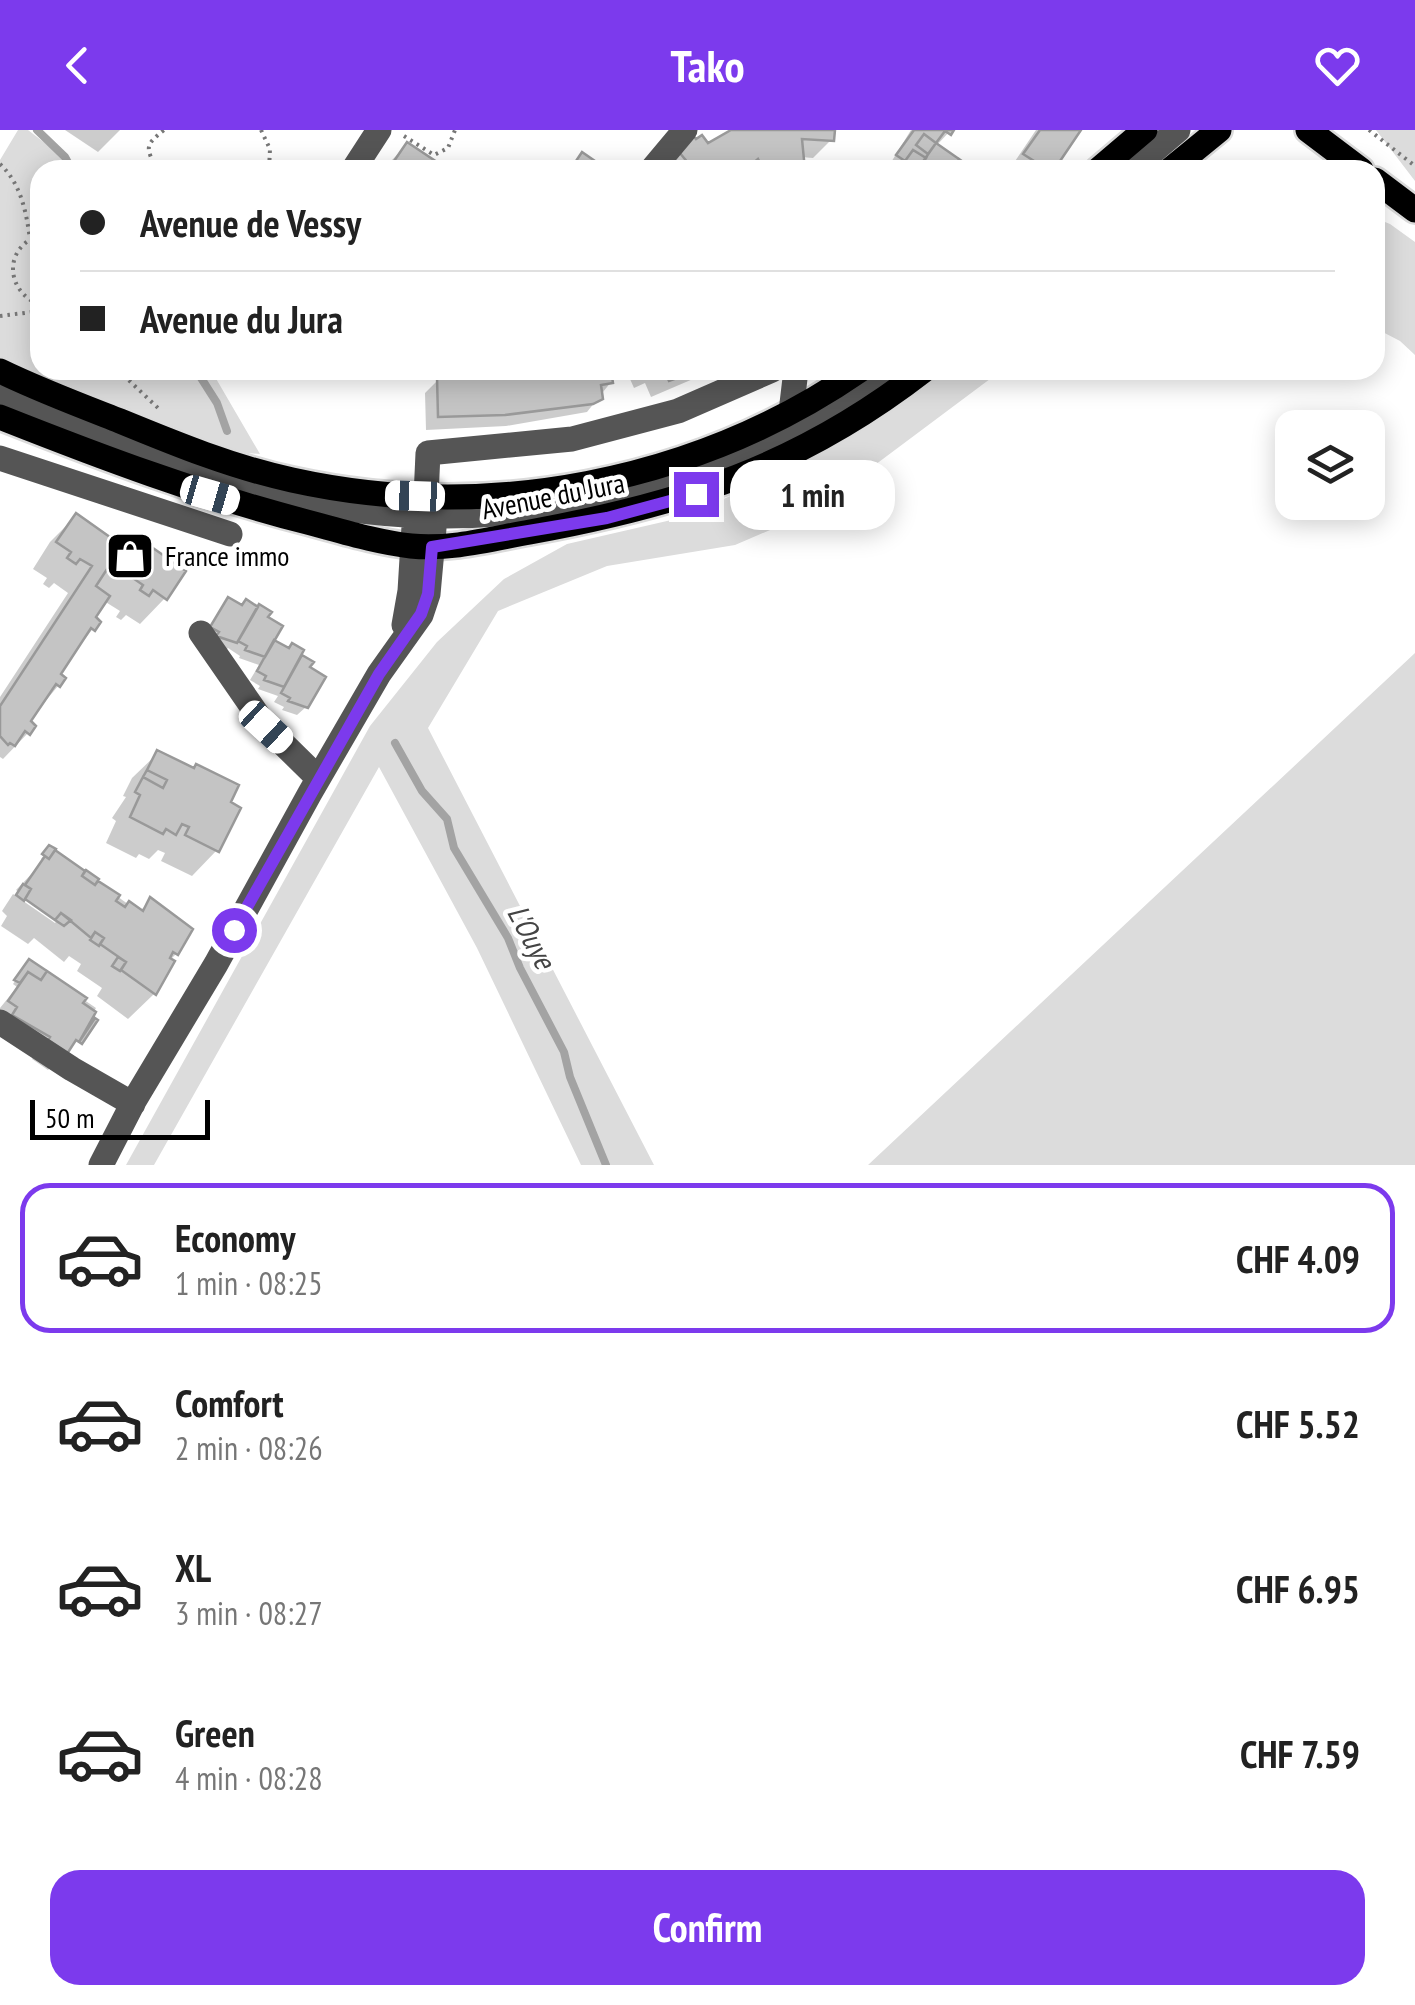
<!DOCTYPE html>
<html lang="en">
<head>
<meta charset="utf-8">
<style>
	:root { --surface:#fff; --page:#f6f6f6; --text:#222; --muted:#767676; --line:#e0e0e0; --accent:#7c3aed }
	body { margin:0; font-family:"PT Sans Narrow",sans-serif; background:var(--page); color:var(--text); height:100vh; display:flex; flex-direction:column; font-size:38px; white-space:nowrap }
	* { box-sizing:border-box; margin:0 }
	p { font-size:32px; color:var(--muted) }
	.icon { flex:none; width:55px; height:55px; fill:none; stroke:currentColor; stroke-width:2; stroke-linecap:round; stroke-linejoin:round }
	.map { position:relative; height:1035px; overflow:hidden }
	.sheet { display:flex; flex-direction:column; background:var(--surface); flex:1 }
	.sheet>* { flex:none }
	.hud { position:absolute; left:30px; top:30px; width:1355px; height:220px; border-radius:30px; box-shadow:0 5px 25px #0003; display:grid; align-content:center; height:220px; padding:0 50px; background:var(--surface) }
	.tools { position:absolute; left:1275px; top:280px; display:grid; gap:20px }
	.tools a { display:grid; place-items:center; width:110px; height:110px; border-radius:20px; background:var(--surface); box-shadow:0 5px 25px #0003; font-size:50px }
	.scale { position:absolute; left:30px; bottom:25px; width:180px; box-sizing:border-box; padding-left:10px; border:5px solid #000; border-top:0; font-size:28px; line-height:35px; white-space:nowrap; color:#000; -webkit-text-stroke:8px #fff; paint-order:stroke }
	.end { position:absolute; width:45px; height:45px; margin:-22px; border:12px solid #7c3aed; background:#fff; box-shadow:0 0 0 5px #fff }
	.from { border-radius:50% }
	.bubble { position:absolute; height:70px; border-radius:30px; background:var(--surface); box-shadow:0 5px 25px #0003; font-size:32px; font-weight:700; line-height:70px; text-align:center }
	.car { position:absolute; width:30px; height:60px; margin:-30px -15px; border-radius:12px; box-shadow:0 0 8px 2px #0007; background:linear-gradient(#fff 24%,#345 0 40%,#fff 0 76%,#345 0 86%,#fff 0) }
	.hud b { display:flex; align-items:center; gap:35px; height:95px; font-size:38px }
	.hud b+b { border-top:2px solid var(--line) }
	.hud i { width:25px; height:25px; background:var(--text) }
	ul { padding:18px 0 0; list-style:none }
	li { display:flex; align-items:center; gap:30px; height:150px; margin:0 20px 15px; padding:0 30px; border:5px solid transparent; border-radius:30px }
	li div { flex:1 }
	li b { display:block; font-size:38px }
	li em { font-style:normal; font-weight:700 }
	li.on { border-color:var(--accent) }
	li>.icon { width:90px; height:90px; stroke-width:1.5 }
	.action { display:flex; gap:20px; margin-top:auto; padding:20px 50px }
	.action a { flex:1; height:115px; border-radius:30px; background:var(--accent); color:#fff; font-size:40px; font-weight:700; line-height:115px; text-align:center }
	header { display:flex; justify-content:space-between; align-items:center; height:130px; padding:0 50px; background:var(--accent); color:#fff; font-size:45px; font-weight:700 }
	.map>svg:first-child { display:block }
</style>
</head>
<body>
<header><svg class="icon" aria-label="back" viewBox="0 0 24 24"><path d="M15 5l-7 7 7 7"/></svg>Tako<svg class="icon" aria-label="heart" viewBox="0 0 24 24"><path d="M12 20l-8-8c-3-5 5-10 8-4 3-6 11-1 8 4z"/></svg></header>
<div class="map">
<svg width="1415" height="1035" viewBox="0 0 1415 1035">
	<rect width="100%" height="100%" fill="#fff"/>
	<path fill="#dcdcdc" d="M18,0H28L80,40H40V240H211L260,324L217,320L0,231V30Z
		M1376,0H1415V51Z
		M1375,88L1390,94L1415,112V225L1400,211L1375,198Z
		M938,240H1002L812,382L735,415L607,436L498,481L428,598L654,1035H581L477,818L379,637L154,1035H126L370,596L437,512L504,449L567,414L680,388L769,349L869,295Z
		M1415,523V1035H868Z"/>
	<path fill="#0003" d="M65,0H120L98,22Z
		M737,0H832L831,10L813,28L801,27L803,40H665L691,6L708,17Z
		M911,0H951L936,16L969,40H909L900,33L895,38L890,34Z
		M1036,0H1078L1051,40H1009Z
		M407,15L444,40H382Z
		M460,240V247L467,246V240H488L489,243L608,240L611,252L587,282L506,296L426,300L425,263L438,250H435L434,245L438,241Z
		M626,240H714L651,267L645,253L634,258Z
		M76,386L128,424L140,412L165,468L140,494L126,485L121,490L116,487L120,481L104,471L92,488L98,492L58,544V556L28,592V603L3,629L0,627V567L68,463L54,453L49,458L43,454L47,448L33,439L50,412Z
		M228,470L265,488L271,511L310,533L306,577L297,585L282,580L284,577L274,572L278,566L258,559L260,556L250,550L259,535L239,528L240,526L228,518L226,520L203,507Z
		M158,623L227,673L217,720L192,746L161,731L165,723L158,720L149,729L139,724L136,728L106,713L116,691L112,688L126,667L123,666L132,648Z
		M50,718L139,782L150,771L176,824L170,830L172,832L154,864L128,889L97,866L102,858L77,841L81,834L69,826L64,832L34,808L28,814L1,796L7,786L2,781L13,764L55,793L58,789L16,760L44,731L41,729Z
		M29,832L96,878L77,910L48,940L32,929L34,926L0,895V878L17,857L13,854Z"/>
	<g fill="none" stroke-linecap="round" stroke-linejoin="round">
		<path stroke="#a3a3a3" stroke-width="8" d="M37,0L65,27L72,40
			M196,240L217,273L227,301
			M395,613L422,661L447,689L454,718L508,808L520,838L564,922L570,947L606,1035"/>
	</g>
	<path fill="#c4c4c4" stroke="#999" stroke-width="2.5" d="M731,0H835L834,11L802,9L805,40H764L758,29L745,40H694L679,22L691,3L696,9L702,5L708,13Z
		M914,0H954L951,5L945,1L936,13L924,4L916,15L928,24L926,28L913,20L905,31L896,25Z
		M1040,0H1081L1054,40L1042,37L1035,39L1034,31L1023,24Z
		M924,4L936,13L928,24L916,15Z
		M407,12L449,40H388Z
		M936,13L959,29L952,40H917Z
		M913,20L926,28L917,40L905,31Z
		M582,22L608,40H570Z
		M959,29L974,40H952Z
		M437,240H462L463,246L437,247Z
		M491,240H611L613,253L601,255L603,269L593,274L505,285L438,287L437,247Z
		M664,240H699L669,251Z
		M76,383L131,422L140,409L186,441L167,470L153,460L149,466L140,460L143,455L111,433L96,456L110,466L96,487L101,492L95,501L91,498L61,544L66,548L60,557L56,554L31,591L36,596L30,605L25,601L15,616L10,613L8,615L0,606V576L92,436L80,429L76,434L67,428L71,422L56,412Z
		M228,467L242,475L246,469L258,477L237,513L216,506L219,502L210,497Z
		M259,474L272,482L268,487L283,496L265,527L245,520L247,516L238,511Z
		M274,510L289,518L292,513L304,520L284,557L264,550L266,546L257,541Z
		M302,525L314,532L310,537L326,547L308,578L288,571L290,568L281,563Z
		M157,620L194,638L196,634L239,655L231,672L241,678L219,722L185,705L189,697L182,694L176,705L166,699L163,704L130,687L140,665L135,662L143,647L163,658L167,650L147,640Z
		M147,640L167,650L163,658L143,647Z
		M49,715L56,719L49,729L42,724Z
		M55,720L85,741L82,746L95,755L98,751L120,765L116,771L125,777L129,771L143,781L150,767L193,799L178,825L173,822L170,828L175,831L156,865L121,840L126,832L100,814L104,808L95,802L91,808L61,783L55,790L25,769L31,759L25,755L45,726L49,729Z
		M86,740L99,749L95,755L82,746Z
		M23,754L31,759L24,771L16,765Z
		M61,783L71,790L64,796L55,790Z
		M95,802L104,808L99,816L90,810Z
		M118,827L126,832L120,841L112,836Z
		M29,829L47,841L41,850L28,842L20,853L14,850Z
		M47,841L87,868L83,873L96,882L79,912L76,910L67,924L48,910L50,907L12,885L17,877L8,871L28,842L41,850Z
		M95,888L98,890L82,914L79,912Z"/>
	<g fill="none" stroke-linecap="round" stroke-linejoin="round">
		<g stroke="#dbdbdb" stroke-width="30">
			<path id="major" d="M1308,0L1361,40
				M1098,40L1145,0
				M1170,40L1219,0
				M1375,50L1415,80
				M0,241C39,260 79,275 120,291C176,314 232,337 292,350C487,393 696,353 860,240
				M0,287C101,327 202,365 307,392C341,401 376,412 411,416C451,420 491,409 530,402C683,374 799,337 924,240"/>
		</g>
		<path stroke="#777" stroke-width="4" stroke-dasharray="2.5 5" stroke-linecap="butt" d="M261,0L270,19L269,40
			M1369,0L1415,36
			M404,6L434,25L448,18L455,0
			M0,34C21,54 26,81 30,109
			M157,40C146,17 144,16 164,0
			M40,105C2,118 6,162 40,175
			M0,186L40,181
			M118,240L158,278"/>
		<path stroke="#555" stroke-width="25" d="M353,40L379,0
			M659,40L654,37L685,0
			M1131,40L1178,0
			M0,267C92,305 188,347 286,368C498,416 715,365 891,240
			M791,282L796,240
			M0,328L230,404
			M426,367L428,323L572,309L678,281L772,240
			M404,495L410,461L414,396
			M201,503L266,597L318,648
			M0,892L72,939L133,974
			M101,1035L134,971L216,834L310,663L379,544L421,485L428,464L434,398"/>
		<use href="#major" stroke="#000" stroke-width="25"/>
	</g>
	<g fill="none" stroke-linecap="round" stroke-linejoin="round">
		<path stroke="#7c3aed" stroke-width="12" d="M234,800L379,544L421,484L428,464L432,417L607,388L696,364"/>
	</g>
	<defs>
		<g id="shop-square" transform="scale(2.5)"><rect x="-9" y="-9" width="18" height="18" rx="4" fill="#000" stroke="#fff"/><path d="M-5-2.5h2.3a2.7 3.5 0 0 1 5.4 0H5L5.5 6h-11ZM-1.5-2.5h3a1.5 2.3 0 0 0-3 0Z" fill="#fff"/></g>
	</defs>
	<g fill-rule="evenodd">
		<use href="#shop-square" x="130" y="426"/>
	</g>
	<g text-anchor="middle" stroke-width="9" stroke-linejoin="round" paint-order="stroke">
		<g font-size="28" fill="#000" stroke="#fff">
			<text transform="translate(553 366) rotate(-11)" y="10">Avenue du Jura</text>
		</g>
		<g font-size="28" fill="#000" stroke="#fff" text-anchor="start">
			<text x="165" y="436">France immo</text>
		</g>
		<g font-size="30" font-style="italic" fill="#444" stroke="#fff">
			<text transform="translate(531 807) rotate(62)" y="10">L'Ouye</text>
		</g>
	</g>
</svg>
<div class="tools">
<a><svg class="icon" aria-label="layers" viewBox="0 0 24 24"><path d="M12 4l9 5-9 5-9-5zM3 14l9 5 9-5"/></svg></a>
</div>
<div class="scale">50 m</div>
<i class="end from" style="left:234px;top:800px"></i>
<i class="end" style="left:696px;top:364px"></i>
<div class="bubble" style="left:730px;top:330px;width:165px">1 min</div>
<i class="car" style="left:210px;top:365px;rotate:106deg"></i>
<i class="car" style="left:415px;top:366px;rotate:272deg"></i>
<i class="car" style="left:266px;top:597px;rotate:133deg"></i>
<div class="hud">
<b><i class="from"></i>Avenue de Vessy</b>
<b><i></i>Avenue du Jura</b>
</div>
</div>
<section class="sheet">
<ul>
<li class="on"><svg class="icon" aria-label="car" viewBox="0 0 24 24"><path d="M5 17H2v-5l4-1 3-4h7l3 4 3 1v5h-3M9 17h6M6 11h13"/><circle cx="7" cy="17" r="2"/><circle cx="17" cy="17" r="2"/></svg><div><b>Economy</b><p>1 min · 08:25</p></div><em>CHF 4.09</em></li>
<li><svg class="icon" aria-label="car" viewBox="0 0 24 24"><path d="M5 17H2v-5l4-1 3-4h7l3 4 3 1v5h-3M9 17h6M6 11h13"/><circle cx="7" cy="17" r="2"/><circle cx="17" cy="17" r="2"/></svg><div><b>Comfort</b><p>2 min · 08:26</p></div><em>CHF 5.52</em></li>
<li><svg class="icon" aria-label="car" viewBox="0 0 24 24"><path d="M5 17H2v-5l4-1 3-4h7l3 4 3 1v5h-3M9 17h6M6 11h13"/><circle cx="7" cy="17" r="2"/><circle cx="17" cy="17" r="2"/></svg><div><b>XL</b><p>3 min · 08:27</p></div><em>CHF 6.95</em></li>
<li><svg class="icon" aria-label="car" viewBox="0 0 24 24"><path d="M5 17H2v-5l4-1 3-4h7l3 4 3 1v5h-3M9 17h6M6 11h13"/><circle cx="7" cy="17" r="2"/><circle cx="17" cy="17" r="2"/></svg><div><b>Green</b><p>4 min · 08:28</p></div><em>CHF 7.59</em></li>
</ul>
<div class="action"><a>Confirm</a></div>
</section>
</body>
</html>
